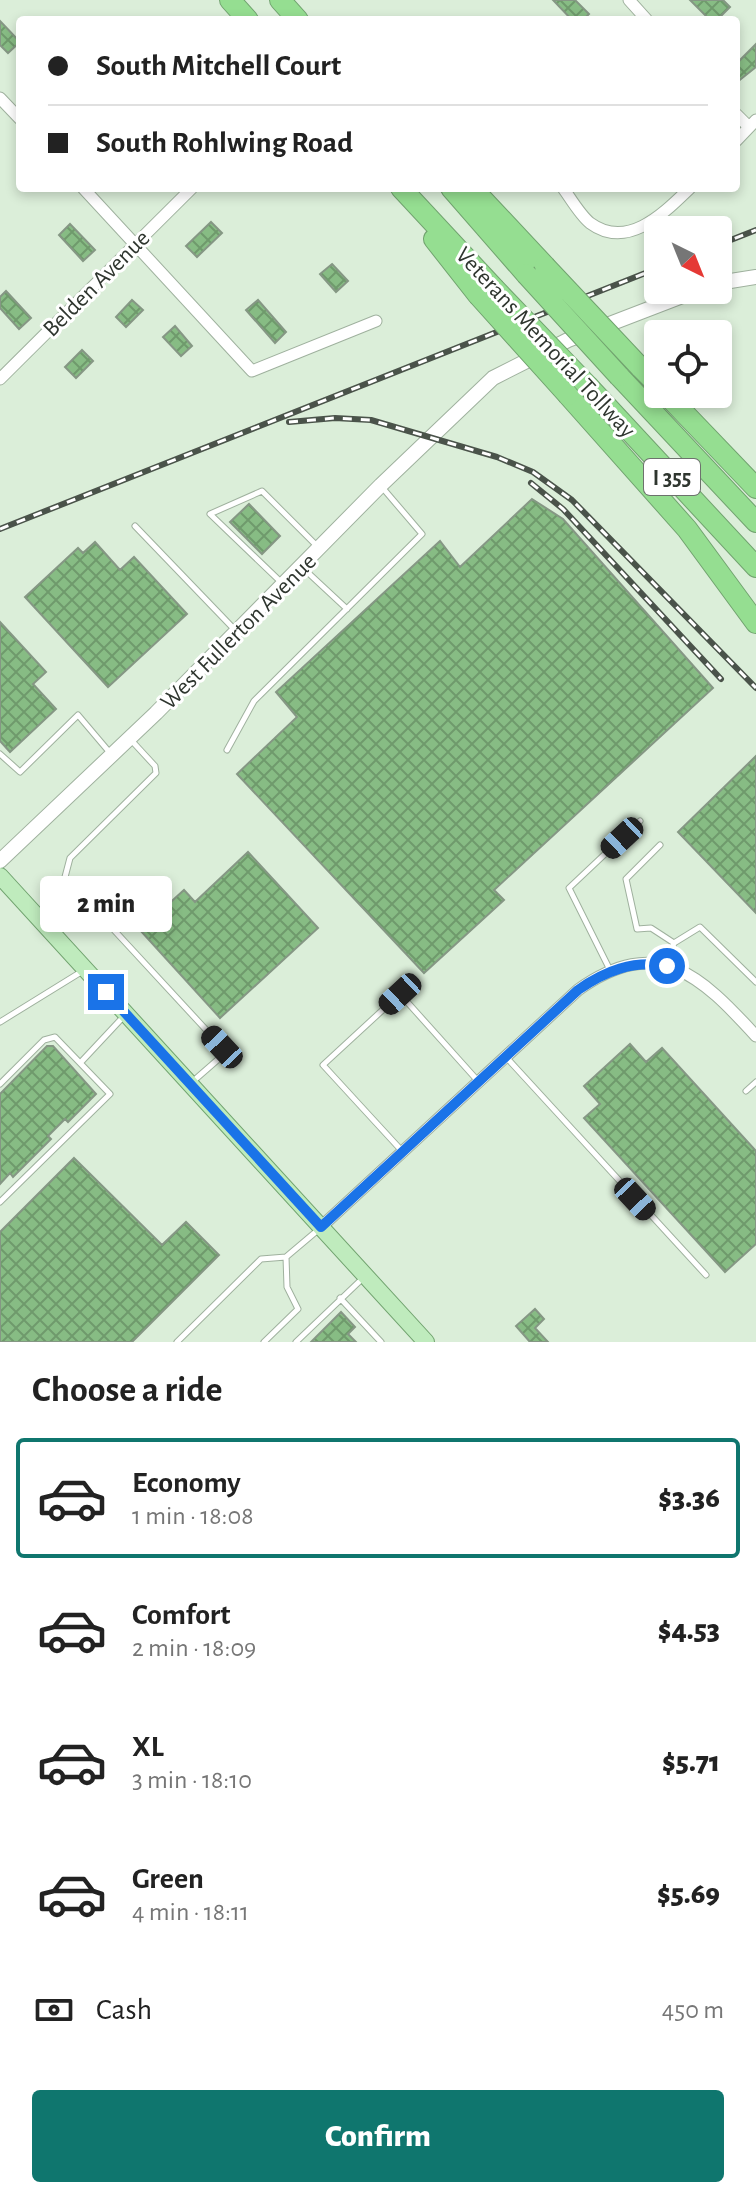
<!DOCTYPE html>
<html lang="en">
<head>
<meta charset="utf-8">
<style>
	:root { --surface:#fff; --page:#f6f6f6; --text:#222; --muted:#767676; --line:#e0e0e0; --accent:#0f766e }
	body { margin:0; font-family:"Alegreya Sans",sans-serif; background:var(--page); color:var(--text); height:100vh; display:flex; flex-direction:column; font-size:30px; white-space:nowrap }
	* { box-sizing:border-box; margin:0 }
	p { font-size:26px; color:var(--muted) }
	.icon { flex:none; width:44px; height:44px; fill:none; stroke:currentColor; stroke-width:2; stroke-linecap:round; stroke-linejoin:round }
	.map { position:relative; height:1342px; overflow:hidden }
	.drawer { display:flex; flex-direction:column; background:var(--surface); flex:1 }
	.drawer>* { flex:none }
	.guide { position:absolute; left:16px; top:16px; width:724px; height:176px; border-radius:8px; box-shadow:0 4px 12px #0003; display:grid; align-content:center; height:176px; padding:0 32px; background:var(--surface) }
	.needle { width:52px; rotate:137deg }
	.controls { position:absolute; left:644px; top:216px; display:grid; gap:16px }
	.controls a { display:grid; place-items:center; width:88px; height:88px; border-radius:8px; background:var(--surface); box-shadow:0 4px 12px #0003; font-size:40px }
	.end { position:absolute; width:36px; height:36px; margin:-18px; border:10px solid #1a73e8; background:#fff; box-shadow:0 0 0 4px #fff }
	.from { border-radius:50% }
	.bubble { position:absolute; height:56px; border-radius:8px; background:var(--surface); box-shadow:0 4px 12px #0003; font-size:26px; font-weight:800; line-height:56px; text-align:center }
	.car { position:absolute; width:24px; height:48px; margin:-24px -12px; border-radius:10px; box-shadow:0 0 6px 2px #0007; background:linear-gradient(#222 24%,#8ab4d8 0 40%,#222 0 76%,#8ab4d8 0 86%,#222 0) }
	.guide b { display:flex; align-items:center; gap:28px; height:76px; font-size:30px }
	.guide b+b { border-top:2px solid var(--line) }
	.guide i { width:20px; height:20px; background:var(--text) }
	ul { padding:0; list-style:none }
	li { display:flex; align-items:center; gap:24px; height:120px; margin:0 16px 12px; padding:0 16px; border:4px solid transparent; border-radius:8px }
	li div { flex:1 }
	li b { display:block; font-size:30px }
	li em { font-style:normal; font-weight:800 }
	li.on { border-color:var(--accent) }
	li>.icon { width:72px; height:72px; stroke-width:1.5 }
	h2 { padding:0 32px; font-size:36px; line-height:96px }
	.pay { display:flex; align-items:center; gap:20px; height:88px; padding:0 32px; font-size:30px }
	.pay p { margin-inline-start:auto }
	.action { display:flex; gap:16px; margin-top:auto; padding:16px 32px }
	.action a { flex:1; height:92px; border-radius:8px; background:var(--accent); color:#fff; font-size:32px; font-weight:800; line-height:92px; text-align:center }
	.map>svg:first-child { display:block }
</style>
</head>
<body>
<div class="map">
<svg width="756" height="1342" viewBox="0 0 756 1342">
	<defs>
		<pattern id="building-cross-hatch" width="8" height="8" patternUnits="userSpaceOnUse" patternTransform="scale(2)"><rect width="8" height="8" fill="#87bc84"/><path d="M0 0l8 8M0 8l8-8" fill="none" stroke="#6f9a6c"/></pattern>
	</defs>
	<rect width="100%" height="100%" fill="#dbeed9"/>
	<path fill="url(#building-cross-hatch)" stroke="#859784" stroke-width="2" d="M553,0H575L589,14L583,20H572Z
		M690,0H723L730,7L717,20H710Z
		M0,21L20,42L8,53L0,45Z
		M756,44V67L736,83V64Z
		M211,222L222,233L197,257L186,246Z
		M70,224L95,250L83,261L59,235Z
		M332,264L348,281L336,292L320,274Z
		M6,291L31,318L19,329L0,308V297Z
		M132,300L143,310L126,327L116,317Z
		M258,300L286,332L275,343L246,310Z
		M175,326L192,346L181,356L163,337Z
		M82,350L93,361L76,378L65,367Z
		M532,499L563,519L713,688L494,890L504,900L424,973L237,774L297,717L276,692L440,541L460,567Z
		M249,504L280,536L262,554L230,522Z
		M95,542L120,570L134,557L187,614L108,687L25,597L78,548L83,553Z
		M0,622L46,672L33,684L56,709L10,752L0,741Z
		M756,756V913L678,832Z
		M248,852L318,928L220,1018L140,930L184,890L195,902Z
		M630,1044L646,1062L662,1048L756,1151V1244L725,1272L584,1118L600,1104L584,1086Z
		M47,1046H53L96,1094L68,1122L65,1119L48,1136L51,1139L13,1177L10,1173L0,1184V1094Z
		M74,1158L162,1245L186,1222L219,1255L132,1342H0V1232Z
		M535,1309L544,1319L535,1328L548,1342H530L516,1326Z
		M341,1312L355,1327L348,1334L356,1342H311Z"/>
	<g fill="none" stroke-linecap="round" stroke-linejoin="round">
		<g stroke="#9fb19e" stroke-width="7">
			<path id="service" d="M135,526L234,629
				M304,569L347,609
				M283,584L210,514L262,491L319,548
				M131,740L155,766L156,773L70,858L65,877L222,1047V1056L191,1083
				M227,750L254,701L422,534L381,486
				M0,754L20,772L78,715L111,754
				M660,845L626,879L637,929L651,928L674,943L667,965
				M674,943L700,927L756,982
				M610,970L569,888L640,821
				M0,1022L81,972
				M506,1057L706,1275
				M82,1061L125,1015
				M0,1084L44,1040L55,1037L110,1094L0,1202
				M746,1091L756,1082
				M402,1151L323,1065L400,994L478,1081
				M340,1298L381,1342
				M177,1342L261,1259L286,1257L318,1230
				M264,1342L298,1309L287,1287L286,1257
				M296,1342L362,1279"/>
		</g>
		<g stroke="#9fb19e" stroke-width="13">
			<path id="minor" d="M629,0L647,20
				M0,98L20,119
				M736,114L749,127
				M736,141L756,120
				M83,188L252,371L376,321
				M563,188C571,199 580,215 590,223C628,251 665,212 690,188
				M0,379L192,188
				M321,1227L578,990C658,933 701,976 756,1036"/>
		</g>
		<g stroke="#9fb19e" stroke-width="16">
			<path id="tertiary" d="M718,283L756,277
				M0,861L156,713L381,485L493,378L568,340L698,290"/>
		</g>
		<g stroke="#71a36f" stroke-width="18">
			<path id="primary" d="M0,876L426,1342"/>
		</g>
		<g stroke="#71a36f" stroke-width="22">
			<path id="motorway" d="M230,0L248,20
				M280,0L298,20
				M401,188L494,288
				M451,188L526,274
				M472,188L545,266
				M434,239L478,295
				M640,367L658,385
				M619,376L756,522
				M589,387L756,567
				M666,394L756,488
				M568,395L687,529L756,623"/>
		</g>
		<use href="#service" stroke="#fff" stroke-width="5"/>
		<use href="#minor" stroke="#fff" stroke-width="11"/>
		<use href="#tertiary" stroke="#fff" stroke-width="14"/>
		<use href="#primary" stroke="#bfebbd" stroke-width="16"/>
		<use href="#motorway" stroke="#95de91" stroke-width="20"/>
		<g stroke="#4a534a" stroke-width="6">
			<path id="rail" d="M718,245L756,230
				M289,422L335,418L371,420L497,457L533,472L572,500L756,688
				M531,483L563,509L721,679
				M0,529L658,268"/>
		</g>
		<use href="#rail" stroke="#fff" stroke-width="3" stroke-dasharray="9" stroke-linecap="butt"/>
		<g stroke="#71a36f" stroke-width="22" stroke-linecap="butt">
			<path id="motorway-bridge" d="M545,266L640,367
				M526,274L619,376
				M494,288L589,387
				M478,295L568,395"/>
		</g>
		<use href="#motorway-bridge" stroke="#95de91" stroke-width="20"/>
	</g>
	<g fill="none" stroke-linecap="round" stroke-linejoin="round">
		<path stroke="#1a73e8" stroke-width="10" d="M106,992L321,1227L578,990C605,971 633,960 667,966"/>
	</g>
	<g text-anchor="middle" stroke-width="6" stroke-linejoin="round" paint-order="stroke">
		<rect fill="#fff" stroke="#6d726d" stroke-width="2" x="644" y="459" width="56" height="36" rx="6"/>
		<g font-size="22" font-weight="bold" fill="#2f362f">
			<text x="672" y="485">I 355</text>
		</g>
		<g font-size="24" fill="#2f362f" stroke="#fff">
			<text transform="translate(96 283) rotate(-45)" y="8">Belden Avenue</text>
			<text transform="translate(546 342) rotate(47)" y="8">Veterans Memorial Tollway</text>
			<text transform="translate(238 631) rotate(-45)" y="8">West Fullerton Avenue</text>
		</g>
	</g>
</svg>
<div class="controls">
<a><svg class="needle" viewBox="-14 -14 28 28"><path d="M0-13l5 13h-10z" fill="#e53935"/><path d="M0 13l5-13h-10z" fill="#767676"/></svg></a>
<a><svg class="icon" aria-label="locate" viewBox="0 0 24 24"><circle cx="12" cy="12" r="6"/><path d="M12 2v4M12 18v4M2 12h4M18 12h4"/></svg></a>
</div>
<i class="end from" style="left:667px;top:966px"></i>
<i class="end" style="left:106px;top:992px"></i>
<div class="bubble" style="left:40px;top:876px;width:132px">2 min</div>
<i class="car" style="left:622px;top:838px;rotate:227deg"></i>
<i class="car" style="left:400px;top:994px;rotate:227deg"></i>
<i class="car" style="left:222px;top:1047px;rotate:317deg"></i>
<i class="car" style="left:635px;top:1199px;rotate:137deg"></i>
<div class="guide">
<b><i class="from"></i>South Mitchell Court</b>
<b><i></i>South Rohlwing Road</b>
</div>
</div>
<section class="drawer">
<h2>Choose a ride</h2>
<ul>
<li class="on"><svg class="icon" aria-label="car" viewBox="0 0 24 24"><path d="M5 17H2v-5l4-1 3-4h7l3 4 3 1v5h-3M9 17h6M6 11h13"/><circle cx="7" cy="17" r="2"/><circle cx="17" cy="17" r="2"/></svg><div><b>Economy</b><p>1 min · 18:08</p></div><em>$3.36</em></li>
<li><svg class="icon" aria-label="car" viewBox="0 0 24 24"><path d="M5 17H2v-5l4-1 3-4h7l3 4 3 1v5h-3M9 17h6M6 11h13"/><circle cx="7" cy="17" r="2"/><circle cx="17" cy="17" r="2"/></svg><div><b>Comfort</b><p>2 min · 18:09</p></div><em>$4.53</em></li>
<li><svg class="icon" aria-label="car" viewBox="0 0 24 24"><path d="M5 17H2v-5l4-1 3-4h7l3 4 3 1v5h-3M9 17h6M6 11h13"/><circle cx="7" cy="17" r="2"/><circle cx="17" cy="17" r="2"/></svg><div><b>XL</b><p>3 min · 18:10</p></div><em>$5.71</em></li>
<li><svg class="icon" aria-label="car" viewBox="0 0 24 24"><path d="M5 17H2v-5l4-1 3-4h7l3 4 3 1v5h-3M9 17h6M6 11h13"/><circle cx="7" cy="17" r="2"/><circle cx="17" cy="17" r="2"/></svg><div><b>Green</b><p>4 min · 18:11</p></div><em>$5.69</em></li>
</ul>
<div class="pay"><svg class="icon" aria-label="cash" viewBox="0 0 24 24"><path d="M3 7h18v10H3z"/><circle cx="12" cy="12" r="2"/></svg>Cash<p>450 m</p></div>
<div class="action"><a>Confirm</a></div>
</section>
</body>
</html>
